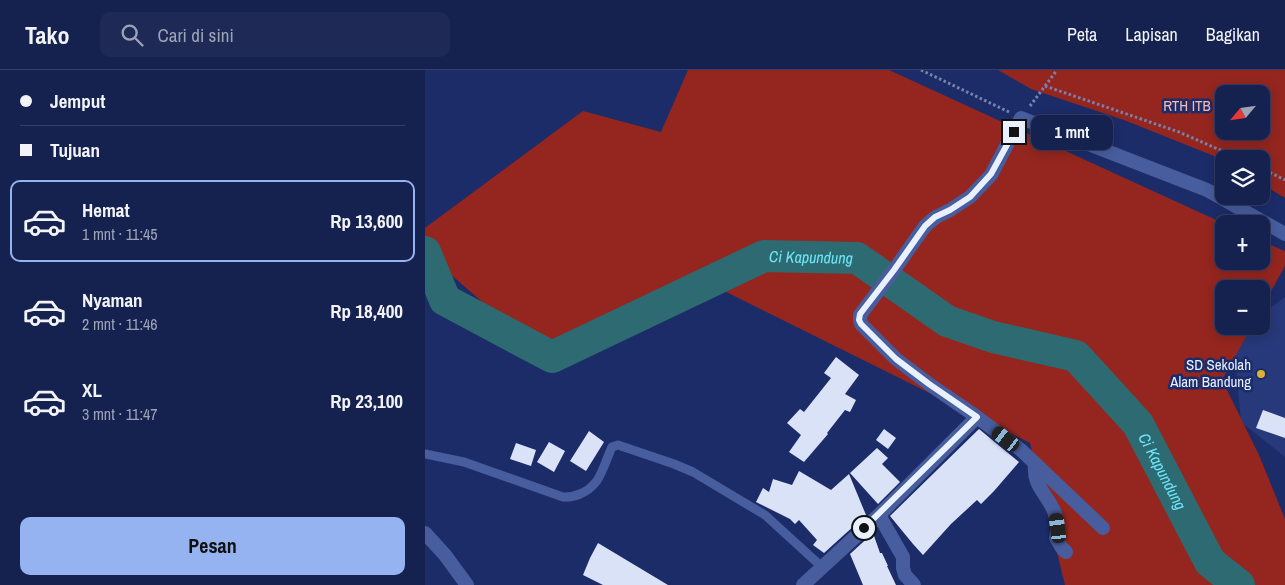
<!DOCTYPE html>
<html lang="id">
<head>
<meta charset="utf-8">
<style>
	:root { --surface:#15214f; --page:#1e2956; --text:#f1f3f6; --muted:#9da3b7; --line:#343e66; --accent:#95b2f1 }
	body { margin:0; font-family:"Archivo Narrow",sans-serif; background:var(--page); color:var(--text); height:100vh; display:flex; flex-direction:column; font-size:19px; white-space:nowrap }
	* { box-sizing:border-box; margin:0 }
	p { font-size:16px; color:var(--muted) }
	.icon { flex:none; width:28px; height:28px; fill:none; stroke:currentColor; stroke-width:2; stroke-linecap:round; stroke-linejoin:round }
	.map { position:relative; flex:1; overflow:hidden }
	.side { display:flex; flex-direction:column; background:var(--surface); width:425px }
	.side>* { flex:none }
	.hud { display:grid; align-content:center; height:110px; padding:0 20px; background:var(--surface) }
	.needle { width:32px; rotate:241deg }
	.buttons { position:absolute; left:790px; top:15px; display:grid; gap:10px }
	.buttons a { display:grid; place-items:center; width:55px; height:55px; border-radius:10px; background:var(--surface); box-shadow:0 2px 12px #0003,0 0 0 1px var(--line); font-size:25px }
	.end { position:absolute; width:22px; height:22px; margin:-11px; border:6px solid #e9f0ff; background:#111; box-shadow:0 0 0 2px #111 }
	.from { border-radius:50% }
	.bubble { position:absolute; height:35px; border-radius:10px; background:var(--surface); box-shadow:0 2px 12px #0003,0 0 0 1px var(--line); font-size:16px; font-weight:700; line-height:35px; text-align:center }
	.car { position:absolute; width:15px; height:30px; margin:-15px -8px; border-radius:6px; box-shadow:0 0 4px 1px #0007; background:linear-gradient(#222 24%,#8ab4d8 0 40%,#222 0 76%,#8ab4d8 0 86%,#222 0) }
	.hud b { display:flex; align-items:center; gap:18px; height:48px; font-size:19px }
	.hud b+b { border-top:1px solid var(--line) }
	.hud i { width:12px; height:12px; background:var(--text) }
	ul { padding:0; list-style:none }
	li { display:flex; align-items:center; gap:15px; height:82px; margin:0 10px 8px; padding:0 10px; border:2px solid transparent; border-radius:10px }
	li div { flex:1 }
	li b { display:block; font-size:19px }
	li em { font-style:normal; font-weight:700 }
	li.selected { border-color:var(--accent) }
	li>.icon { width:45px; height:45px; stroke-width:1.5 }
	.cta { display:flex; gap:10px; margin-top:auto; padding:10px 20px }
	.cta a { flex:1; height:58px; border-radius:10px; background:var(--accent); color:#111; font-size:20px; font-weight:700; line-height:58px; text-align:center }
	header { display:flex; align-items:center; gap:30px; box-sizing:border-box; height:70px; padding:0 25px; background:var(--surface); border-bottom:1px solid var(--line) }
	header strong { font-size:24px }
	nav { display:flex; gap:28px; margin-inline-start:auto; font-size:18px }
	.search { width:350px; height:45px; background:var(--page); display:flex; align-items:center; gap:12px; box-sizing:border-box; padding:0 18px; border-radius:10px; color:var(--muted); font-size:19px }
	main { display:flex; flex:1; min-height:0 }
	.map>svg:first-child { display:block }
</style>
</head>
<body>
<header>
<strong>Tako</strong>
<div class="search"><svg class="icon" aria-label="search" viewBox="0 0 24 24"><circle cx="10" cy="10" r="6"/><path d="M15 15l6 6"/></svg>Cari di sini</div>
<nav><a>Peta</a><a>Lapisan</a><a>Bagikan</a></nav>
</header>
<main>
<section class="side">
<div class="hud">
<b><i class="from"></i>Jemput</b>
<b><i></i>Tujuan</b>
</div>
<ul>
<li class="selected"><svg class="icon" aria-label="car" viewBox="0 0 24 24"><path d="M5 17H2v-5l4-1 3-4h7l3 4 3 1v5h-3M9 17h6M6 11h13"/><circle cx="7" cy="17" r="2"/><circle cx="17" cy="17" r="2"/></svg><div><b>Hemat</b><p>1 mnt · 11:45</p></div><em>Rp 13,600</em></li>
<li><svg class="icon" aria-label="car" viewBox="0 0 24 24"><path d="M5 17H2v-5l4-1 3-4h7l3 4 3 1v5h-3M9 17h6M6 11h13"/><circle cx="7" cy="17" r="2"/><circle cx="17" cy="17" r="2"/></svg><div><b>Nyaman</b><p>2 mnt · 11:46</p></div><em>Rp 18,400</em></li>
<li><svg class="icon" aria-label="car" viewBox="0 0 24 24"><path d="M5 17H2v-5l4-1 3-4h7l3 4 3 1v5h-3M9 17h6M6 11h13"/><circle cx="7" cy="17" r="2"/><circle cx="17" cy="17" r="2"/></svg><div><b>XL</b><p>3 mnt · 11:47</p></div><em>Rp 23,100</em></li>
</ul>
<div class="cta"><a>Pesan</a></div>
</section>
<div class="map">
<svg width="860" height="515" viewBox="0 0 860 515">
	<rect width="100%" height="100%" fill="#1c2c69"/>
	<path fill="#27397a" d="M860,227V387L816,352L810,286L826,256H836V245Z"/>
	<path fill="#94261f" fill-rule="evenodd" d="M263,0H464L800,154L799,191H836V171L860,181V196L836,239V219H799V256H827L797,310L834,385L860,449V515H640L605,373L273,208L110,278L0,182V158L158,41L236,62Z
		M573,0H860V128L836,113V89H799V90L699,50L606,19ZM799,24H836V61H799Z"/>
	<g fill="none" stroke-linecap="round" stroke-linejoin="round">
		<path stroke="#2e6a72" stroke-width="32" id="s1" d="M0,182L20,230L127,287L339,186L432,188L522,251L568,267L651,286L713,354L785,492L814,515"/>
	</g>
	<path fill="#dae2f8" d="M411,287L434,305L420,324L431,330L425,342L420,340L402,363L403,364L379,392L364,382L376,365L362,353L375,339L379,342L406,308L399,303Z
		M838,340L860,348V368L831,358Z
		M459,359L471,368L463,379L451,370Z
		M554,359L594,392L569,421L556,434L552,430L526,454L498,485L488,474L465,446Z
		M164,361L179,372L161,401L145,391Z
		M124,372L140,381L129,402L112,392Z
		M91,373L111,380L106,396L85,389Z
		M452,378L463,388L457,394L475,412L453,434L425,403Z
		M374,401L406,420L424,404L441,445L399,483L388,475L392,470L374,450L370,454L365,449L331,432L338,418L344,422L348,409L367,415Z
		M448,463L455,483H457L463,496H462L471,515H438L425,484Z
		M173,473L243,515H178L158,505L165,488Z"/>
	<g fill="none" stroke-linecap="round" stroke-linejoin="round">
		<path stroke="#7783ac" stroke-width="3" stroke-dasharray="2.5 2.5" stroke-linecap="butt" d="M496,0L584,42
			M620,16L754,62L816,89
			M605,36L632,0
			M836,98L860,110"/>
		<path stroke="#475d9e" stroke-width="9" d="M0,384L39,392L138,427C149,428 163,422 170,413C176,408 183,385 187,377L193,375L249,394L268,402L340,445L397,497"/>
		<path stroke="#475d9e" stroke-width="14" d="M610,394C608,414 618,420 627,437C633,447 633,457 631,468L637,478L641,482
			M454,445L478,487V498L480,505L489,515
			M678,458L596,380L552,347L504,314L471,289L436,254L435,250V245L469,200L500,156L511,147L525,140L545,127L566,105L596,48L782,120L860,164
			M0,463L20,485L42,515
			M378,515L454,445L552,347"/>
	</g>
	<g fill="none" stroke-linecap="round" stroke-linejoin="round">
		<path stroke="#e9f0ff" stroke-width="6" d="M439,458L552,347L504,314L471,289L436,254L434,250L435,244L469,200L500,156L510,147L525,140L545,127L566,104L589,62"/>
	</g>
	<circle fill="#ddb133" stroke="#1c2c69" stroke-width="2" cx="836" cy="304" r="5"/>
	<g text-anchor="middle" stroke-width="5" stroke-linejoin="round" paint-order="stroke">
		<g font-size="15" fill="#f9bab1" stroke="#1c2c69">
			<text x="762" y="41">RTH ITB</text>
		</g>
		<g font-size="15" fill="#e9f0ff" stroke="#1c2c69" text-anchor="end">
			<text x="826" y="300">SD Sekolah<tspan x="826" dy="17">Alam Bandung</tspan></text>
		</g>
		<g font-size="16" font-style="italic" fill="#6ce7f9" stroke="#1c2c69">
			<text dy="6" stroke="none"><textPath href="#s1" startOffset="455">Ci Kapundung</textPath></text>
			<text dy="6" stroke="none"><textPath href="#s1" startOffset="890">Ci Kapundung</textPath></text>
		</g>
	</g>
</svg>
<div class="buttons">
<a><svg class="needle" viewBox="-14 -14 28 28"><path d="M0-13l5 13h-10z" fill="#e53935"/><path d="M0 13l5-13h-10z" fill="#9da3b7"/></svg></a>
<a><svg class="icon" aria-label="layers" viewBox="0 0 24 24"><path d="M12 4l9 5-9 5-9-5zM3 14l9 5 9-5"/></svg></a>
<a>+</a>
<a>−</a>
</div>
<i class="end from" style="left:439px;top:458px"></i>
<i class="end" style="left:589px;top:62px"></i>
<div class="bubble" style="left:606px;top:45px;width:82px">1 mnt</div>
<i class="car" style="left:581px;top:369px;rotate:308deg"></i>
<i class="car" style="left:633px;top:458px;rotate:353deg"></i>
</div>
</main>
</body>
</html>
